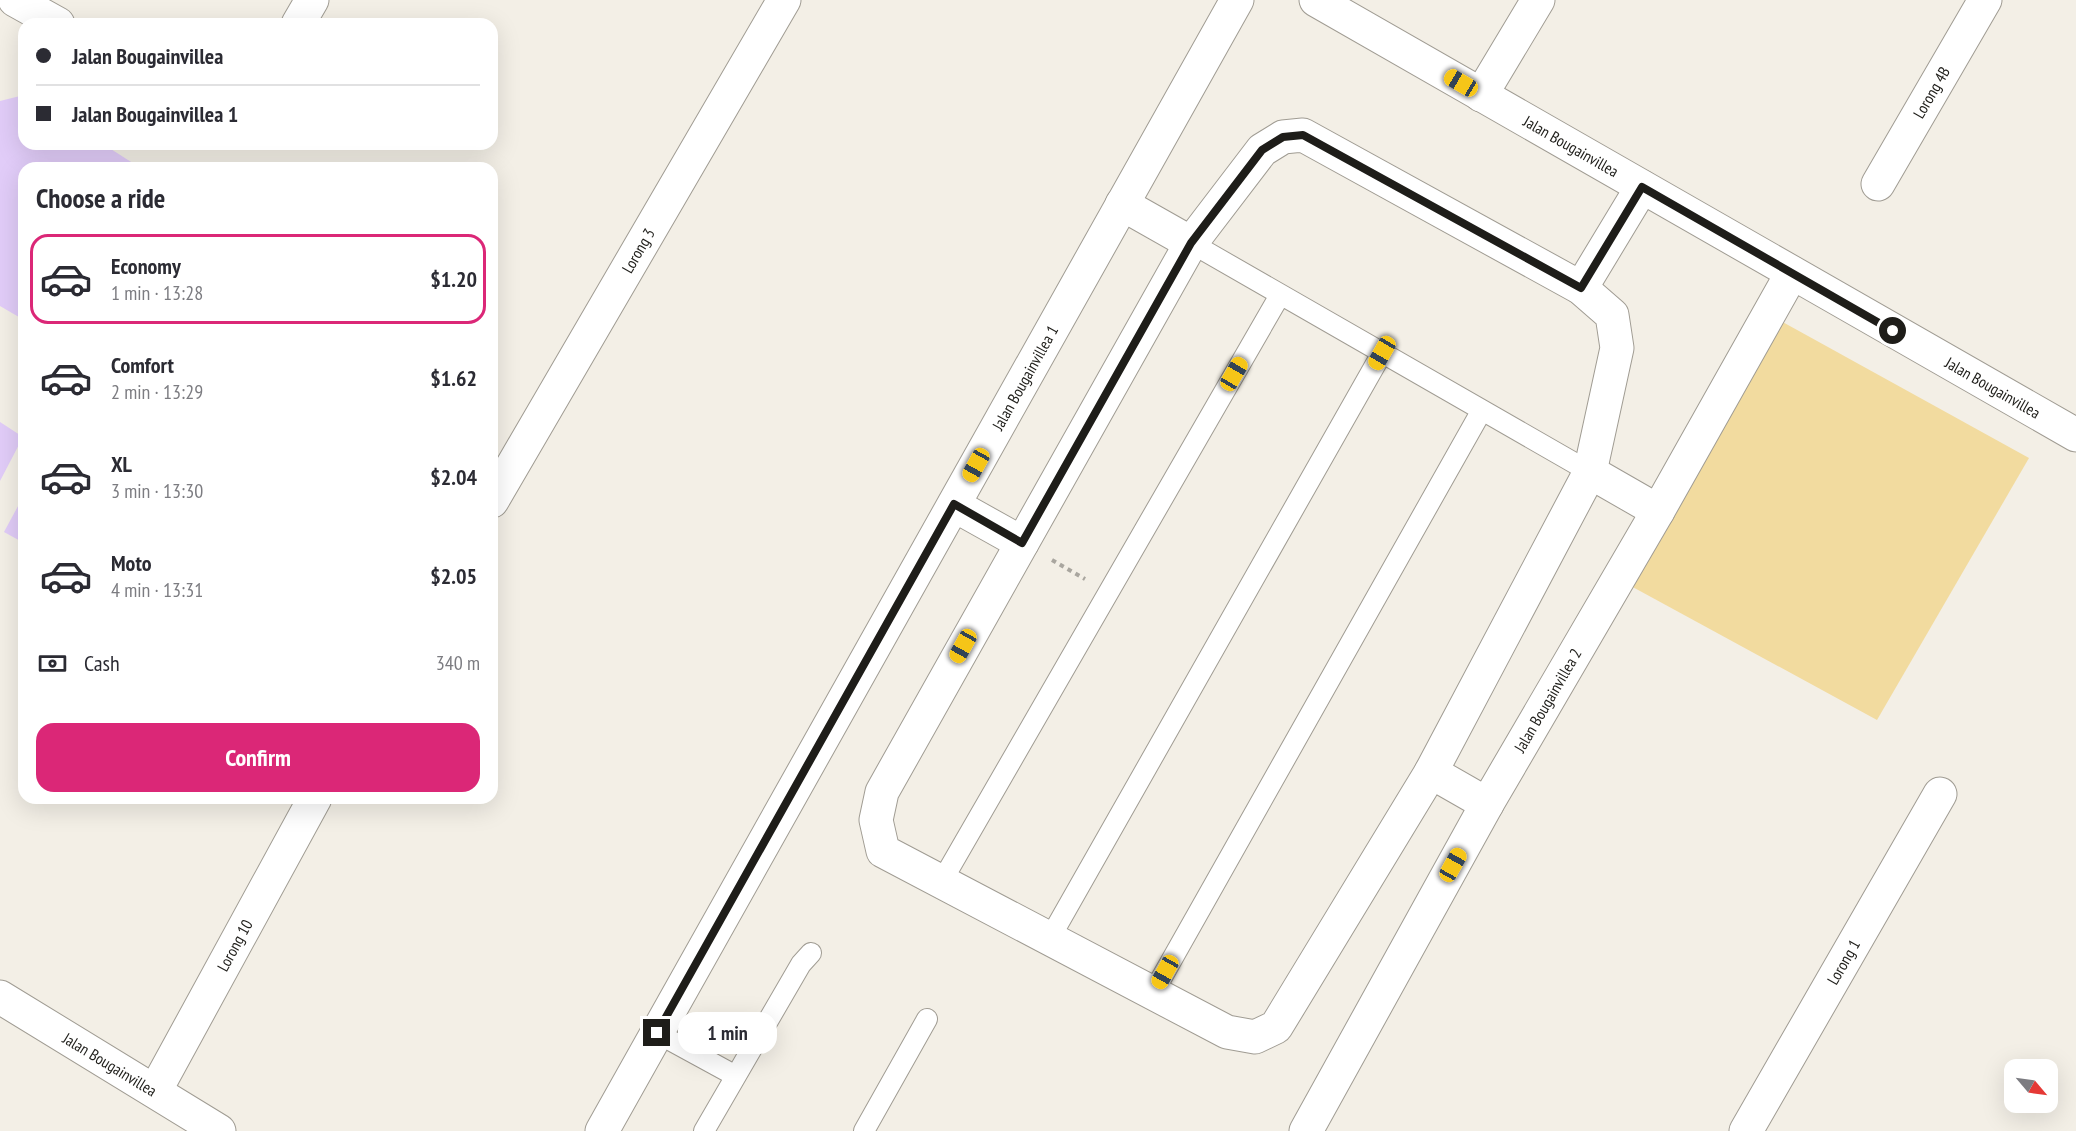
<!DOCTYPE html>
<html lang="en">
<head>
<meta charset="utf-8">
<style>
	:root { --surface:#fff; --page:#f2f2f3; --text:#2b2b33; --muted:#7c7c81; --line:#e1e1e2; --accent:#db2777 }
	body { margin:0; font-family:"PT Sans Narrow",sans-serif; background:var(--page); color:var(--text); height:100vh; display:flex; flex-direction:column; font-size:22px; white-space:nowrap }
	* { box-sizing:border-box; margin:0 }
	p { font-size:20px; color:var(--muted) }
	.icon { flex:none; width:33px; height:33px; fill:none; stroke:currentColor; stroke-width:2; stroke-linecap:round; stroke-linejoin:round }
	.map { position:relative; flex:1; overflow:hidden }
	.sheet { position:absolute; left:18px; top:162px; width:480px; height:642px; display:flex; flex-direction:column; background:var(--surface); border-radius:18px; box-shadow:0 6px 24px #0002 }
	.sheet>* { flex:none }
	.banner { position:absolute; left:18px; top:18px; width:480px; height:132px; border-radius:18px; box-shadow:0 6px 24px #0002; display:grid; align-content:center; height:132px; padding:0 18px; background:var(--surface) }
	.needle { width:39px; rotate:119deg }
	.tools { position:absolute; left:2004px; top:1059px; display:grid; gap:12px }
	.tools a { display:grid; place-items:center; width:54px; height:54px; border-radius:12px; background:var(--surface); box-shadow:0 6px 24px #0002; font-size:30px }
	.end { position:absolute; width:27px; height:27px; margin:-14px; border:8px solid #1e1d19; background:#fff; box-shadow:0 0 0 3px #fff }
	.from { border-radius:50% }
	.bubble { position:absolute; height:42px; border-radius:18px; background:var(--surface); box-shadow:0 6px 24px #0002; font-size:20px; font-weight:800; line-height:42px; text-align:center }
	.car { position:absolute; width:18px; height:36px; margin:-18px -9px; border-radius:8px; box-shadow:0 0 4px 2px #0007; background:linear-gradient(#f5c518 24%,#345 0 40%,#f5c518 0 76%,#345 0 86%,#f5c518 0) }
	.banner b { display:flex; align-items:center; gap:21px; height:57px; font-size:22px }
	.banner b+b { border-top:2px solid var(--line) }
	.banner i { width:15px; height:15px; background:var(--text) }
	ul { padding:0; list-style:none }
	li { display:flex; align-items:center; gap:18px; height:90px; margin:0 12px 9px; padding:0 6px; border:3px solid transparent; border-radius:18px }
	li div { flex:1 }
	li b { display:block; font-size:22px }
	li em { font-style:normal; font-weight:800 }
	li.selected { border-color:var(--accent) }
	li>.icon { width:54px; height:54px; stroke-width:1.5 }
	h2 { padding:0 18px; font-size:27px; line-height:72px }
	.pay { display:flex; align-items:center; gap:15px; height:66px; padding:0 18px; font-size:22px }
	.pay p { margin-inline-start:auto }
	.cta { display:flex; gap:12px; margin-top:auto; padding:12px 18px }
	.cta a { flex:1; height:69px; border-radius:18px; background:var(--accent); color:#fff; font-size:24px; font-weight:800; line-height:69px; text-align:center }
	.map>svg:first-child { display:block }
</style>
</head>
<body>
<div class="map">
<svg width="2076" height="1131" viewBox="0 0 2076 1131">
	<rect width="100%" height="100%" fill="#f3efe6"/>
	<path fill="#f2db9f" d="M1779,320L2029,458L1877,720L1629,585Z"/>
	<path fill="#e1ccf8" d="M24,95V144H103L139,167L24,168V320L0,306V101Z
		M0,422L23,437L0,481Z
		M24,495V543L4,532Z"/>
	<g fill="none" stroke-linecap="round" stroke-linejoin="round">
		<g stroke="#a09c93" stroke-width="22">
			<path id="service" d="M1191,243L1590,472
				M942,881L1280,295
				M1050,938L1382,353
				M1153,993L1482,410
				M657,1033L734,1075
				M704,1131L801,964L811,953
				M864,1131L927,1019"/>
		</g>
		<g stroke="#a09c93" stroke-width="35">
			<g id="minor">
				<path d="M15,0L58,24"/>
				<path id="s1" d="M1316,0L2076,435"/>
				<path d="M298,24L312,0"/>
				<path d="M1481,95L1538,0"/>
				<path d="M1303,135L1581,288L1612,315L1617,348L1590,472L1431,772L1276,1027L1255,1037L1227,1032L883,851L876,820L882,792L1191,243L1262,150L1283,137Z"/>
				<path id="s2" d="M1878,184L1985,0"/>
				<path d="M1122,204L1191,243"/>
				<path d="M1581,288L1642,187"/>
				<path d="M1590,472L1658,511"/>
				<path id="s3" d="M492,501L784,0"/>
				<path d="M954,505L1022,543"/>
				<path d="M1431,772L1487,804"/>
				<path id="s4" d="M0,997L219,1131"/>
				<path id="s5" d="M155,1091L315,798"/>
				<path id="s6" d="M602,1131L1237,0"/>
				<path id="s7" d="M1306,1131L1487,804L1658,511L1792,273"/>
				<path id="s8" d="M1746,1131L1940,794"/>
			</g>
		</g>
		<path stroke="#a9a69f" stroke-width="4" stroke-dasharray="4.5 4.5" stroke-linecap="butt" d="M1052,560L1085,579"/>
		<use href="#service" stroke="#fff" stroke-width="20"/>
		<use href="#minor" stroke="#fff" stroke-width="33"/>
	</g>
	<g fill="none" stroke-linecap="round" stroke-linejoin="round">
		<path stroke="#1e1d19" stroke-width="8" d="M657,1033L954,504L1022,543L1191,243L1262,150L1283,137L1303,135L1581,288L1642,187L1893,331"/>
	</g>
	<g text-anchor="middle" stroke-width="5" stroke-linejoin="round" paint-order="stroke">
		<g font-size="16" fill="#1e1d19" stroke="#f3efe6">
			<text dy="6" stroke="none"><textPath href="#s2" startOffset="106">Lorong 4B</textPath></text>
			<text dy="6" stroke="none"><textPath href="#s1" startOffset="294">Jalan Bougainvillea</textPath></text>
			<text dy="6" stroke="none"><textPath href="#s3" startOffset="290">Lorong 3</textPath></text>
			<text dy="6" stroke="none"><textPath href="#s6" startOffset="864">Jalan Bougainvillea 1</textPath></text>
			<text dy="6" stroke="none"><textPath href="#s1" startOffset="780">Jalan Bougainvillea</textPath></text>
			<text dy="6" stroke="none"><textPath href="#s7" startOffset="494">Jalan Bougainvillea 2</textPath></text>
			<text dy="6" stroke="none"><textPath href="#s5" startOffset="166">Lorong 10</textPath></text>
			<text dy="6" stroke="none"><textPath href="#s8" startOffset="195">Lorong 1</textPath></text>
			<text dy="6" stroke="none"><textPath href="#s4" startOffset="129">Jalan Bougainvillea</textPath></text>
		</g>
	</g>
</svg>
<div class="tools">
<a><svg class="needle" viewBox="-14 -14 28 28"><path d="M0-13l5 13h-10z" fill="#e53935"/><path d="M0 13l5-13h-10z" fill="#7c7c81"/></svg></a>
</div>
<i class="end from" style="left:1893px;top:331px"></i>
<i class="end" style="left:657px;top:1033px"></i>
<div class="bubble" style="left:678px;top:1012px;width:99px">1 min</div>
<i class="car" style="left:1461px;top:83px;rotate:300deg"></i>
<i class="car" style="left:1382px;top:353px;rotate:210deg"></i>
<i class="car" style="left:1234px;top:374px;rotate:30deg"></i>
<i class="car" style="left:976px;top:465px;rotate:209deg"></i>
<i class="car" style="left:963px;top:646px;rotate:209deg"></i>
<i class="car" style="left:1453px;top:865px;rotate:29deg"></i>
<i class="car" style="left:1165px;top:972px;rotate:209deg"></i>
<div class="banner">
<b><i class="from"></i>Jalan Bougainvillea</b>
<b><i></i>Jalan Bougainvillea 1</b>
</div>
<section class="sheet">
<h2>Choose a ride</h2>
<ul>
<li class="selected"><svg class="icon" aria-label="car" viewBox="0 0 24 24"><path d="M5 17H2v-5l4-1 3-4h7l3 4 3 1v5h-3M9 17h6M6 11h13"/><circle cx="7" cy="17" r="2"/><circle cx="17" cy="17" r="2"/></svg><div><b>Economy</b><p>1 min · 13:28</p></div><em>$1.20</em></li>
<li><svg class="icon" aria-label="car" viewBox="0 0 24 24"><path d="M5 17H2v-5l4-1 3-4h7l3 4 3 1v5h-3M9 17h6M6 11h13"/><circle cx="7" cy="17" r="2"/><circle cx="17" cy="17" r="2"/></svg><div><b>Comfort</b><p>2 min · 13:29</p></div><em>$1.62</em></li>
<li><svg class="icon" aria-label="car" viewBox="0 0 24 24"><path d="M5 17H2v-5l4-1 3-4h7l3 4 3 1v5h-3M9 17h6M6 11h13"/><circle cx="7" cy="17" r="2"/><circle cx="17" cy="17" r="2"/></svg><div><b>XL</b><p>3 min · 13:30</p></div><em>$2.04</em></li>
<li><svg class="icon" aria-label="car" viewBox="0 0 24 24"><path d="M5 17H2v-5l4-1 3-4h7l3 4 3 1v5h-3M9 17h6M6 11h13"/><circle cx="7" cy="17" r="2"/><circle cx="17" cy="17" r="2"/></svg><div><b>Moto</b><p>4 min · 13:31</p></div><em>$2.05</em></li>
</ul>
<div class="pay"><svg class="icon" aria-label="cash" viewBox="0 0 24 24"><path d="M3 7h18v10H3z"/><circle cx="12" cy="12" r="2"/></svg>Cash<p>340 m</p></div>
<div class="cta"><a>Confirm</a></div>
</section>
</div>
</body>
</html>
